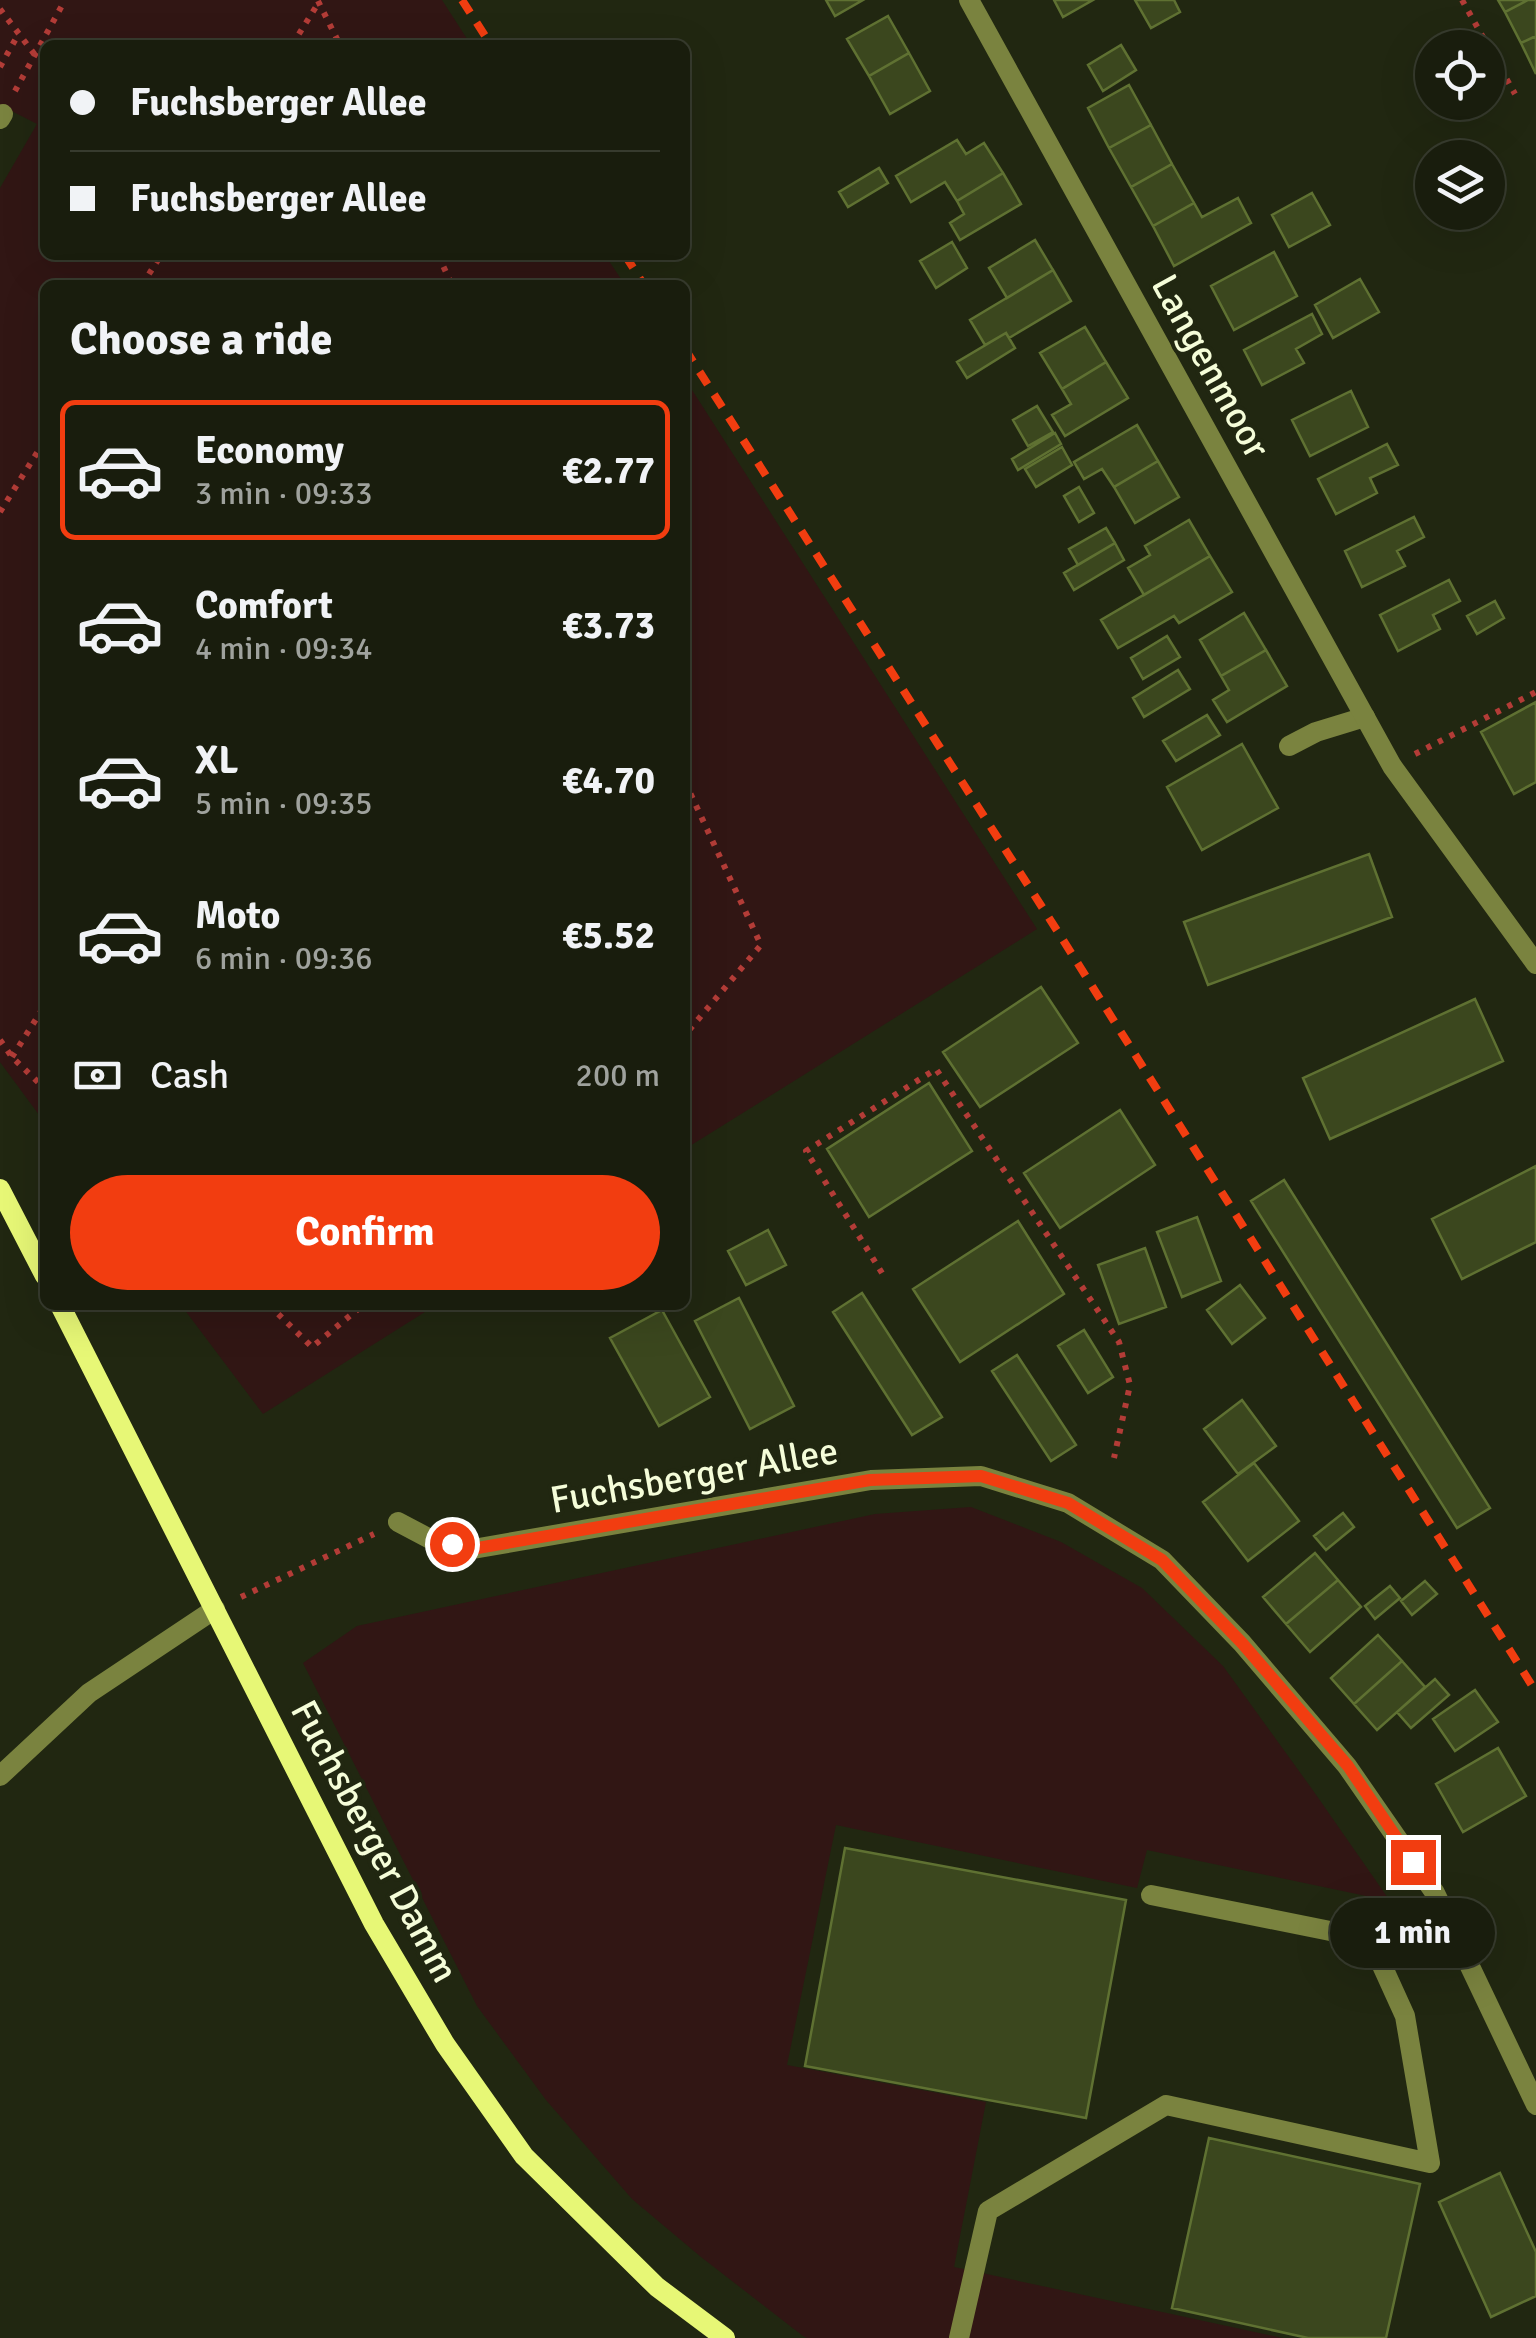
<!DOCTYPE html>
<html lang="en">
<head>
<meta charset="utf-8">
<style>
	:root { --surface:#191d0d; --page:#262a1b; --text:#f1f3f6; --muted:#9fa29d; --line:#373b2e; --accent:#f23d10 }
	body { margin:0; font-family:Signika,sans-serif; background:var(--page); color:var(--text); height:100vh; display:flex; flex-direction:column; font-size:38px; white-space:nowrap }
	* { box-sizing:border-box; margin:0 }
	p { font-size:32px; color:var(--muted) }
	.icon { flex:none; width:55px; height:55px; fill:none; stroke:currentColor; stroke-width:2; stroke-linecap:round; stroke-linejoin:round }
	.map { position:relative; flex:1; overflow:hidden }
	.drawer { position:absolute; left:40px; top:280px; width:650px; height:1030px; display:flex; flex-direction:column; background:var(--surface); border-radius:15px; box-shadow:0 10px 40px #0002,0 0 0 2px var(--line) }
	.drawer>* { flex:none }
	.hud { position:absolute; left:40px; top:40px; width:650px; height:220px; border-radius:15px; box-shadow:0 10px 40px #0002,0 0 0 2px var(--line); display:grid; align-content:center; height:220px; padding:0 30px; background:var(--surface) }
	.fabs { position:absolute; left:1415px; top:30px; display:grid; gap:20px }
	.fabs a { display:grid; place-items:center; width:90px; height:90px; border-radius:50%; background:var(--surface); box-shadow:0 10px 40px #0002,0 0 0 2px var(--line); font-size:50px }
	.end { position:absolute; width:45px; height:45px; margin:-22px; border:12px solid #f23d10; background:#fff; box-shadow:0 0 0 5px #fff }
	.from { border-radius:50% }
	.bubble { position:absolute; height:70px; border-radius:35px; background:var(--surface); box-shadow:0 10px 40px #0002,0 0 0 2px var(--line); font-size:32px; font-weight:700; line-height:70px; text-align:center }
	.hud b { display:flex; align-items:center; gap:35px; height:95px; font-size:38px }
	.hud b+b { border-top:2px solid var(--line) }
	.hud i { width:25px; height:25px; background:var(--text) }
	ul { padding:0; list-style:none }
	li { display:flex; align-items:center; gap:30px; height:140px; margin:0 20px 15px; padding:0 10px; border:5px solid transparent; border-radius:15px }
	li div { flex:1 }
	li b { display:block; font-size:38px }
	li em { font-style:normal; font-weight:700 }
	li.current { border-color:var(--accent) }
	li>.icon { width:90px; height:90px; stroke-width:1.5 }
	h2 { padding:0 30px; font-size:45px; line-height:120px }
	.pay { display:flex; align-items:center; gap:25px; height:110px; padding:0 30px; font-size:38px }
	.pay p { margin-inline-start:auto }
	.primary-button { display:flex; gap:20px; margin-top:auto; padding:20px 30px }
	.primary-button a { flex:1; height:115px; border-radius:60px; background:var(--accent); color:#fff; font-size:40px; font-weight:700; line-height:115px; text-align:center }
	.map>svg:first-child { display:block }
</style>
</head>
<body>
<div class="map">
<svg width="1536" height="2338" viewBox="0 0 1536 2338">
	<rect width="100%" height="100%" fill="#212711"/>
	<path fill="#311614" d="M0,0H442L471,45H45V255H605L625,285H45V1123L0,1062V188L37,124L0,105Z
		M685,379L1037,929L685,1149Z
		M181,1305H436L263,1414Z
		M971,1507L1061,1542L1142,1588L1223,1666L1312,1789L1390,1901L1147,1850L1137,1888L836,1825L787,2065L986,2102L954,2267L1283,2338H807L803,2336L701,2257L632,2199L546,2100L477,2006L303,1663L357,1626L875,1514Z"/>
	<path fill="#3b471e" stroke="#5f7132" stroke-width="2.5" d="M826,0H863L835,16Z
		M1054,0H1093L1063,17Z
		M1135,0H1174L1180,12L1151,28Z
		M1498,0H1528L1505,12Z
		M1528,0H1536V36L1521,43L1505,12Z
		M888,16L909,53L869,76L847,39Z
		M1536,36V74L1521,43Z
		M1121,45L1136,70L1103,91L1088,65Z
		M909,53L930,91L890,114L869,76Z
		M1129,85L1151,125L1109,148L1088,108Z
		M1151,125L1172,164L1131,187L1109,148Z
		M957,140L966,154L984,143L1003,173L957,201L945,182L911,202L896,176Z
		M1172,164L1194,203L1153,226L1131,187Z
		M879,168L888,183L848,207L839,192Z
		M1003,173L1021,204L960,240L950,223L964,214L957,201Z
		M1312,193L1330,225L1289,247L1272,215Z
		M1238,198L1251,223L1174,266L1153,226L1194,203L1202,217Z
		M1035,240L1053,270L1007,298L989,268Z
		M952,242L967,268L936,288L920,261Z
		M1274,252L1297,296L1234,330L1211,286Z
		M1053,270L1071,301L1009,338L1006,333L985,345L970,320Z
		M1360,279L1379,312L1333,338L1315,305Z
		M1312,314L1322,334L1296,349L1304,363L1262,385L1244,350Z
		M1085,327L1106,362L1062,389L1040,353Z
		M1006,333L1015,348L967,378L957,362Z
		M1106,362L1128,398L1065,436L1052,415L1071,404L1062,389Z
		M1351,391L1368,427L1310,456L1292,420Z
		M1037,406L1053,432L1028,446L1013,420Z
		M1137,425L1158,461L1114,487L1102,469L1084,479L1074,462Z
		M1055,433L1061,444L1018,470L1012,459Z
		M1387,444L1398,465L1370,478L1377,493L1336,514L1318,479Z
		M1062,447L1072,465L1036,487L1025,469Z
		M1158,461L1179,497L1135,523L1114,487Z
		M1079,487L1094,513L1079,522L1064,496Z
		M1414,517L1424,537L1397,551L1405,566L1362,587L1345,551Z
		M1189,520L1210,556L1144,595L1128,568L1150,555L1145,546Z
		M1106,528L1115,543L1078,565L1069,549Z
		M1115,543L1124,560L1074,590L1064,573Z
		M1210,556L1232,592L1179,623L1174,616L1118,648L1101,620Z
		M1449,580L1460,601L1433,615L1440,629L1398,651L1380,615Z
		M1495,601L1504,618L1477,634L1467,616Z
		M1244,613L1266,650L1221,676L1200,640Z
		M1167,636L1180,657L1143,679L1131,658Z
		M1266,650L1287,686L1227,722L1213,700L1229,690L1221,676Z
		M1178,670L1190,689L1144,717L1133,698Z
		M1536,702V782L1514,794L1481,732Z
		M1207,715L1220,735L1176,761L1163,741Z
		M1242,744L1278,808L1202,850L1167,787Z
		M1369,854L1392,917L1208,985L1184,922Z
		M1041,987L1078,1043L980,1107L943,1052Z
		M1475,999L1503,1061L1330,1139L1303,1078Z
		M929,1083L972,1151L869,1217L827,1149Z
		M1120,1110L1155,1165L1060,1228L1024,1173Z
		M1536,1166V1242L1462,1279L1432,1219Z
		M1284,1180L1490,1508L1457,1528L1251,1201Z
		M1197,1217L1221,1281L1182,1297L1157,1232Z
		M1018,1221L1064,1294L960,1362L913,1289Z
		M768,1230L786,1265L746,1285L728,1251Z
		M1145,1248L1166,1307L1119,1324L1098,1265Z
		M1240,1285L1265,1318L1232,1344L1207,1310Z
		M862,1293L942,1417L912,1435L833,1312Z
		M739,1298L794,1406L750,1429L695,1321Z
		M662,1310L710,1397L659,1426L610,1338Z
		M1084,1330L1113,1377L1088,1393L1058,1346Z
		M1017,1355L1076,1445L1051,1461L992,1371Z
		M1242,1400L1276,1446L1238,1474L1204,1429Z
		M1254,1463L1299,1521L1248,1561L1203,1502Z
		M1343,1513L1354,1527L1326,1550L1314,1536Z
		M1315,1553L1338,1580L1286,1624L1263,1597Z
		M1338,1580L1361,1607L1310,1652L1286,1624Z
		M1425,1581L1437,1594L1412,1615L1401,1601Z
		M1390,1586L1400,1598L1375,1619L1365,1606Z
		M1378,1635L1402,1661L1354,1704L1331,1678Z
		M1402,1661L1425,1687L1377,1730L1354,1704Z
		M1435,1679L1449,1695L1411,1728L1397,1712Z
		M1475,1690L1498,1722L1455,1751L1433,1719Z
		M1498,1748L1526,1796L1463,1832L1436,1784Z
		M845,1848L1126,1900L1086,2118L805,2066Z
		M1209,2138L1420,2184L1386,2338H1308L1172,2308Z
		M1500,2173L1536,2252V2296L1491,2317L1439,2202Z"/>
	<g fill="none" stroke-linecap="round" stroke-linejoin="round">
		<path stroke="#b33c37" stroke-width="6" stroke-dasharray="5 8" stroke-linecap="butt" d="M1462,0L1515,94
			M318,1L340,45
			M0,9L35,55
			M292,45L319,2
			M0,67L19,33
			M15,91L65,0
			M438,255L452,285
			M142,285L161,255
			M0,512L45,440
			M1415,754L1536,692
			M685,782L761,945L685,1035
			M0,1040L12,1057L45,1089
			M12,1057L45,1005
			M882,1273L806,1151L936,1069L1119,1342L1130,1385L1114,1458
			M269,1305L312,1347L363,1305
			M241,1597L374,1534"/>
		<path stroke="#7a833f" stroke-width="20" d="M1289,746L1316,732L1365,717
			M1151,1895L1370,1939L1445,1913
			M959,2338L988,2211L1166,2105L1430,2163L1405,2016L1370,1939"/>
		<path stroke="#7a833f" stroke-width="20" d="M969,0L1392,766L1536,964
			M0,119L3,114
			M398,1522L432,1540L473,1549L871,1480L981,1476L1068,1503L1162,1560L1242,1643L1347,1766L1435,1893L1536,2105
			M0,1776L89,1693L215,1609"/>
		<path stroke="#e7f776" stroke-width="20" d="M0,1189L45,1276
			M60,1305L374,1924L445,2044L524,2156L657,2287L725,2338"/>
		<path stroke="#f23d10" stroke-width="8" stroke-dasharray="15 12" stroke-linecap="butt" d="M462,0L491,45
			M625,255L644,285
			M685,349L1058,932L1536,1692"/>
	</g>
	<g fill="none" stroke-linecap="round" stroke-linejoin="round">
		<path stroke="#f23d10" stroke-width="12" d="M452,1544L472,1549L870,1480L981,1476L1068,1503L1162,1560L1242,1643L1348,1766L1413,1862"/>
	</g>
	<g text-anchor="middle" stroke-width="8" stroke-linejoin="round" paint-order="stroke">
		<g font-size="38" fill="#f5fdd9" stroke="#212711">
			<text transform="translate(1211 366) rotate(61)" y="13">Langenmoor</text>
			<text transform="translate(694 1475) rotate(-10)" y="13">Fuchsberger Allee</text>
			<text transform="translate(375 1841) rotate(62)" y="13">Fuchsberger Damm</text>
		</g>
	</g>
</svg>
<div class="fabs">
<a><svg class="icon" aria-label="locate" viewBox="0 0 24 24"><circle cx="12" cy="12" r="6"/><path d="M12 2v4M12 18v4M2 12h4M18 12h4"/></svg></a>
<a><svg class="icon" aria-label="layers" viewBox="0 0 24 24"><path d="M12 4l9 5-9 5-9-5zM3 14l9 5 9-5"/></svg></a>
</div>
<i class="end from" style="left:452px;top:1544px"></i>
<i class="end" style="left:1413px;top:1862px"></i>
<div class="bubble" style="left:1330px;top:1898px;width:165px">1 min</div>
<div class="hud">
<b><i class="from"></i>Fuchsberger Allee</b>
<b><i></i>Fuchsberger Allee</b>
</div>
<section class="drawer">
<h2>Choose a ride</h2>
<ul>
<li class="current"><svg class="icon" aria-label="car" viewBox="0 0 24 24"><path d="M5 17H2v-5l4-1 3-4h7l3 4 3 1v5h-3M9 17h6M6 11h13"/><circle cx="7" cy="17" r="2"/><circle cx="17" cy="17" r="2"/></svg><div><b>Economy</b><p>3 min · 09:33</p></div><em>€2.77</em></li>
<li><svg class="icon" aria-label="car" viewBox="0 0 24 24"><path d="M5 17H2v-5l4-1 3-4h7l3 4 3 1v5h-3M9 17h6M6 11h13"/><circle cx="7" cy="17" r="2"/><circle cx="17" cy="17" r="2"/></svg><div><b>Comfort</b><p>4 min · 09:34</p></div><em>€3.73</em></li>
<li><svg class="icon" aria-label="car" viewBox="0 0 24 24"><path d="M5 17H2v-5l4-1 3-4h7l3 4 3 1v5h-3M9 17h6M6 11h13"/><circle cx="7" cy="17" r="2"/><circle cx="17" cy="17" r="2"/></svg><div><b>XL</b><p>5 min · 09:35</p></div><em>€4.70</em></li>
<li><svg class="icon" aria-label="car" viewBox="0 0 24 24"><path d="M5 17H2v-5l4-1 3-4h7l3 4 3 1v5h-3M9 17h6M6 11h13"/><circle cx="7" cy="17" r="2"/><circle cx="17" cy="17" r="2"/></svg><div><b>Moto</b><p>6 min · 09:36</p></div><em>€5.52</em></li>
</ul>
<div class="pay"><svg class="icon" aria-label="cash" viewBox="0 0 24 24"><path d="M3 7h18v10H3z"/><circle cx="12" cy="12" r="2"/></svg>Cash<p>200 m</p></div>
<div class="primary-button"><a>Confirm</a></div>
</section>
</div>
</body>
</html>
